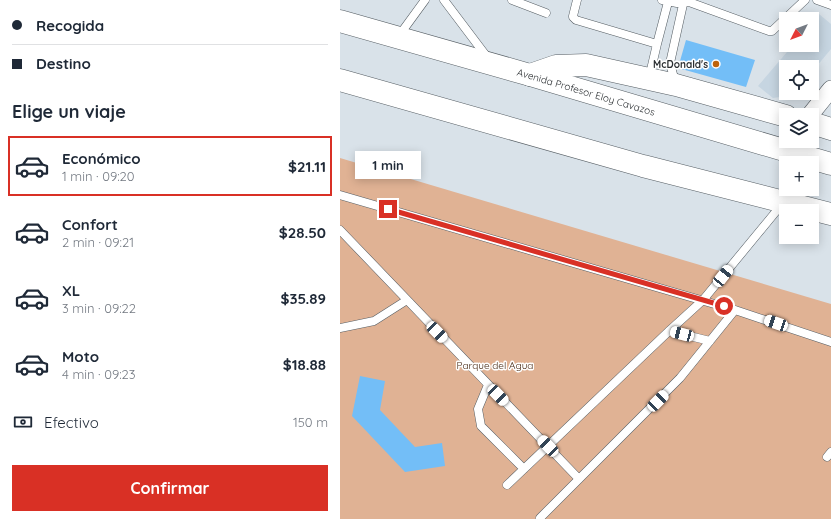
<!DOCTYPE html>
<html lang="es">
<head>
<meta charset="utf-8">
<style>
	:root { --surface:#fff; --page:#f6f6f7; --text:#1f2937; --muted:#747a83; --line:#e0e1e3; --accent:#d93025 }
	body { margin:0; font-family:Quicksand,sans-serif; background:var(--page); color:var(--text); height:100vh; display:flex; flex-direction:column; font-size:15px; white-space:nowrap }
	* { box-sizing:border-box; margin:0 }
	p { font-size:13px; color:var(--muted) }
	.icon { flex:none; width:22px; height:22px; fill:none; stroke:currentColor; stroke-width:2; stroke-linecap:round; stroke-linejoin:round }
	.map { position:relative; flex:1; overflow:hidden }
	.side { display:flex; flex-direction:column; background:var(--surface); width:340px }
	.side>* { flex:none }
	.banner { display:grid; align-content:center; height:88px; padding:0 12px; background:var(--surface) }
	.needle { width:26px; rotate:228deg }
	.fabs { position:absolute; left:439px; top:12px; display:grid; gap:8px }
	.fabs a { display:grid; place-items:center; width:40px; height:40px; border-radius:0px; background:var(--surface); box-shadow:0 2px 10px #0003; font-size:20px }
	.end { position:absolute; width:18px; height:18px; margin:-9px; border:5px solid #d93025; background:#fff; box-shadow:0 0 0 2px #fff }
	.from { border-radius:50% }
	.bubble { position:absolute; height:28px; border-radius:0px; background:var(--surface); box-shadow:0 2px 10px #0003; font-size:13px; font-weight:800; line-height:28px; text-align:center }
	.car { position:absolute; width:12px; height:24px; margin:-12px -6px; border-radius:5px; box-shadow:0 0 3px 1px #0007; background:linear-gradient(#fff 24%,#345 0 40%,#fff 0 76%,#345 0 86%,#fff 0) }
	.banner b { display:flex; align-items:center; gap:14px; height:38px; font-size:15px }
	.banner b+b { border-top:1px solid var(--line) }
	.banner i { width:10px; height:10px; background:var(--text) }
	ul { padding:0; list-style:none }
	li { display:flex; align-items:center; gap:12px; height:60px; margin:0 8px 6px; padding:0 4px; border:2px solid transparent; border-radius:0px }
	li div { flex:1 }
	li b { display:block; font-size:15px }
	li em { font-style:normal; font-weight:800 }
	li.on { border-color:var(--accent) }
	li>.icon { width:36px; height:36px; stroke-width:1.5 }
	h2 { padding:0 12px; font-size:18px; line-height:48px }
	.pay { display:flex; align-items:center; gap:10px; height:44px; padding:0 12px; font-size:15px }
	.pay p { margin-inline-start:auto }
	.cta { display:flex; gap:8px; margin-top:auto; padding:8px 12px }
	.cta a { flex:1; height:46px; border-radius:0px; background:var(--accent); color:#fff; font-size:16px; font-weight:800; line-height:46px; text-align:center }
	main { display:flex; flex:1; min-height:0 }
	.map>svg:first-child { display:block }
</style>
</head>
<body>
<main>
<section class="side">
<div class="banner">
<b><i class="from"></i>Recogida</b>
<b><i></i>Destino</b>
</div>
<h2>Elige un viaje</h2>
<ul>
<li class="on"><svg class="icon" aria-label="car" viewBox="0 0 24 24"><path d="M5 17H2v-5l4-1 3-4h7l3 4 3 1v5h-3M9 17h6M6 11h13"/><circle cx="7" cy="17" r="2"/><circle cx="17" cy="17" r="2"/></svg><div><b>Económico</b><p>1 min · 09:20</p></div><em>$21.11</em></li>
<li><svg class="icon" aria-label="car" viewBox="0 0 24 24"><path d="M5 17H2v-5l4-1 3-4h7l3 4 3 1v5h-3M9 17h6M6 11h13"/><circle cx="7" cy="17" r="2"/><circle cx="17" cy="17" r="2"/></svg><div><b>Confort</b><p>2 min · 09:21</p></div><em>$28.50</em></li>
<li><svg class="icon" aria-label="car" viewBox="0 0 24 24"><path d="M5 17H2v-5l4-1 3-4h7l3 4 3 1v5h-3M9 17h6M6 11h13"/><circle cx="7" cy="17" r="2"/><circle cx="17" cy="17" r="2"/></svg><div><b>XL</b><p>3 min · 09:22</p></div><em>$35.89</em></li>
<li><svg class="icon" aria-label="car" viewBox="0 0 24 24"><path d="M5 17H2v-5l4-1 3-4h7l3 4 3 1v5h-3M9 17h6M6 11h13"/><circle cx="7" cy="17" r="2"/><circle cx="17" cy="17" r="2"/></svg><div><b>Moto</b><p>4 min · 09:23</p></div><em>$18.88</em></li>
</ul>
<div class="pay"><svg class="icon" aria-label="cash" viewBox="0 0 24 24"><path d="M3 7h18v10H3z"/><circle cx="12" cy="12" r="2"/></svg>Efectivo<p>150 m</p></div>
<div class="cta"><a>Confirmar</a></div>
</section>
<div class="map">
<svg width="491" height="519" viewBox="0 0 491 519">
	<rect width="100%" height="100%" fill="#d9e2e9"/>
	<path fill="#c6d5e1" d="M479,14L491,24V49L472,72V67H446V93H455L453,95L433,98L418,86L453,45H472V23Z"/>
	<path fill="#e0b294" d="M0,158L491,304V519H0Z"/>
	<path fill="#73bef7" d="M346,40L415,60L406,87L338,68Z
		M20,376L45,381L40,410L75,447L102,443L105,466L65,472L12,416Z"/>
	<g fill="none" stroke-linecap="round" stroke-linejoin="round">
		<g stroke="#555d63" stroke-width="9">
			<path id="lane" d="M104,0L147,57
				M172,0L206,13
				M237,0L233,16V17L236,20L317,44
				M322,0L337,3L349,2L429,31H432L465,0
				M477,0L491,5
				M58,37L85,0
				M309,78L317,44L328,2
				M335,82L330,63L344,0
				M0,195L395,310L491,342
				M0,230L239,479
				M0,328L34,321L67,300
				M329,331L370,341
				M148,385L138,409L141,426L184,469
				M487,457L491,452
				M167,485L329,331L363,300L443,203
				M200,518L340,378L395,310"/>
		</g>
		<g stroke="#555d63" stroke-width="18">
			<path id="street" d="M470,115L491,89"/>
		</g>
		<g stroke="#555d63" stroke-width="23">
			<g id="secondary">
				<path id="s1" d="M0,21L190,75L491,164"/>
				<path d="M190,75L216,66L246,65L336,85L446,116"/>
				<path d="M0,80L303,166L491,214"/>
				<path d="M472,123L491,129"/>
			</g>
		</g>
		<use href="#lane" stroke="#fff" stroke-width="8"/>
		<use href="#street" stroke="#fff" stroke-width="17"/>
		<use href="#secondary" stroke="#fff" stroke-width="22"/>
	</g>
	<g fill="none" stroke-linecap="round" stroke-linejoin="round">
		<path stroke="#d93025" stroke-width="5" d="M48,209L384,306"/>
	</g>
	<circle fill="#be630b" stroke="#fff" stroke-width="1.5" cx="376" cy="64" r="4"/>
	<g text-anchor="middle" stroke-width="3" stroke-linejoin="round" paint-order="stroke">
		<g font-size="10" font-weight="bold" fill="#2a2e31" stroke="#fff" text-anchor="end">
			<text x="368" y="68">McDonald's</text>
		</g>
		<g font-size="10" fill="#2a2e31" stroke="#fff">
			<text dy="4" stroke="none"><textPath href="#s1" startOffset="256">Avenida Profesor Eloy Cavazos</textPath></text>
		</g>
		<g font-size="10" fill="#462813" stroke="#fff">
			<text x="155" y="369">Parque del Agua</text>
		</g>
	</g>
</svg>
<div class="fabs">
<a><svg class="needle" viewBox="-14 -14 28 28"><path d="M0-13l5 13h-10z" fill="#e53935"/><path d="M0 13l5-13h-10z" fill="#747a83"/></svg></a>
<a><svg class="icon" aria-label="locate" viewBox="0 0 24 24"><circle cx="12" cy="12" r="6"/><path d="M12 2v4M12 18v4M2 12h4M18 12h4"/></svg></a>
<a><svg class="icon" aria-label="layers" viewBox="0 0 24 24"><path d="M12 4l9 5-9 5-9-5zM3 14l9 5 9-5"/></svg></a>
<a>+</a>
<a>−</a>
</div>
<i class="end from" style="left:384px;top:306px"></i>
<i class="end" style="left:48px;top:209px"></i>
<div class="bubble" style="left:15px;top:151px;width:66px">1 min</div>
<i class="car" style="left:383px;top:276px;rotate:39deg"></i>
<i class="car" style="left:436px;top:323px;rotate:289deg"></i>
<i class="car" style="left:97px;top:332px;rotate:136deg"></i>
<i class="car" style="left:342px;top:334px;rotate:285deg"></i>
<i class="car" style="left:158px;top:395px;rotate:136deg"></i>
<i class="car" style="left:318px;top:401px;rotate:45deg"></i>
<i class="car" style="left:208px;top:446px;rotate:316deg"></i>
</div>
</main>
</body>
</html>
